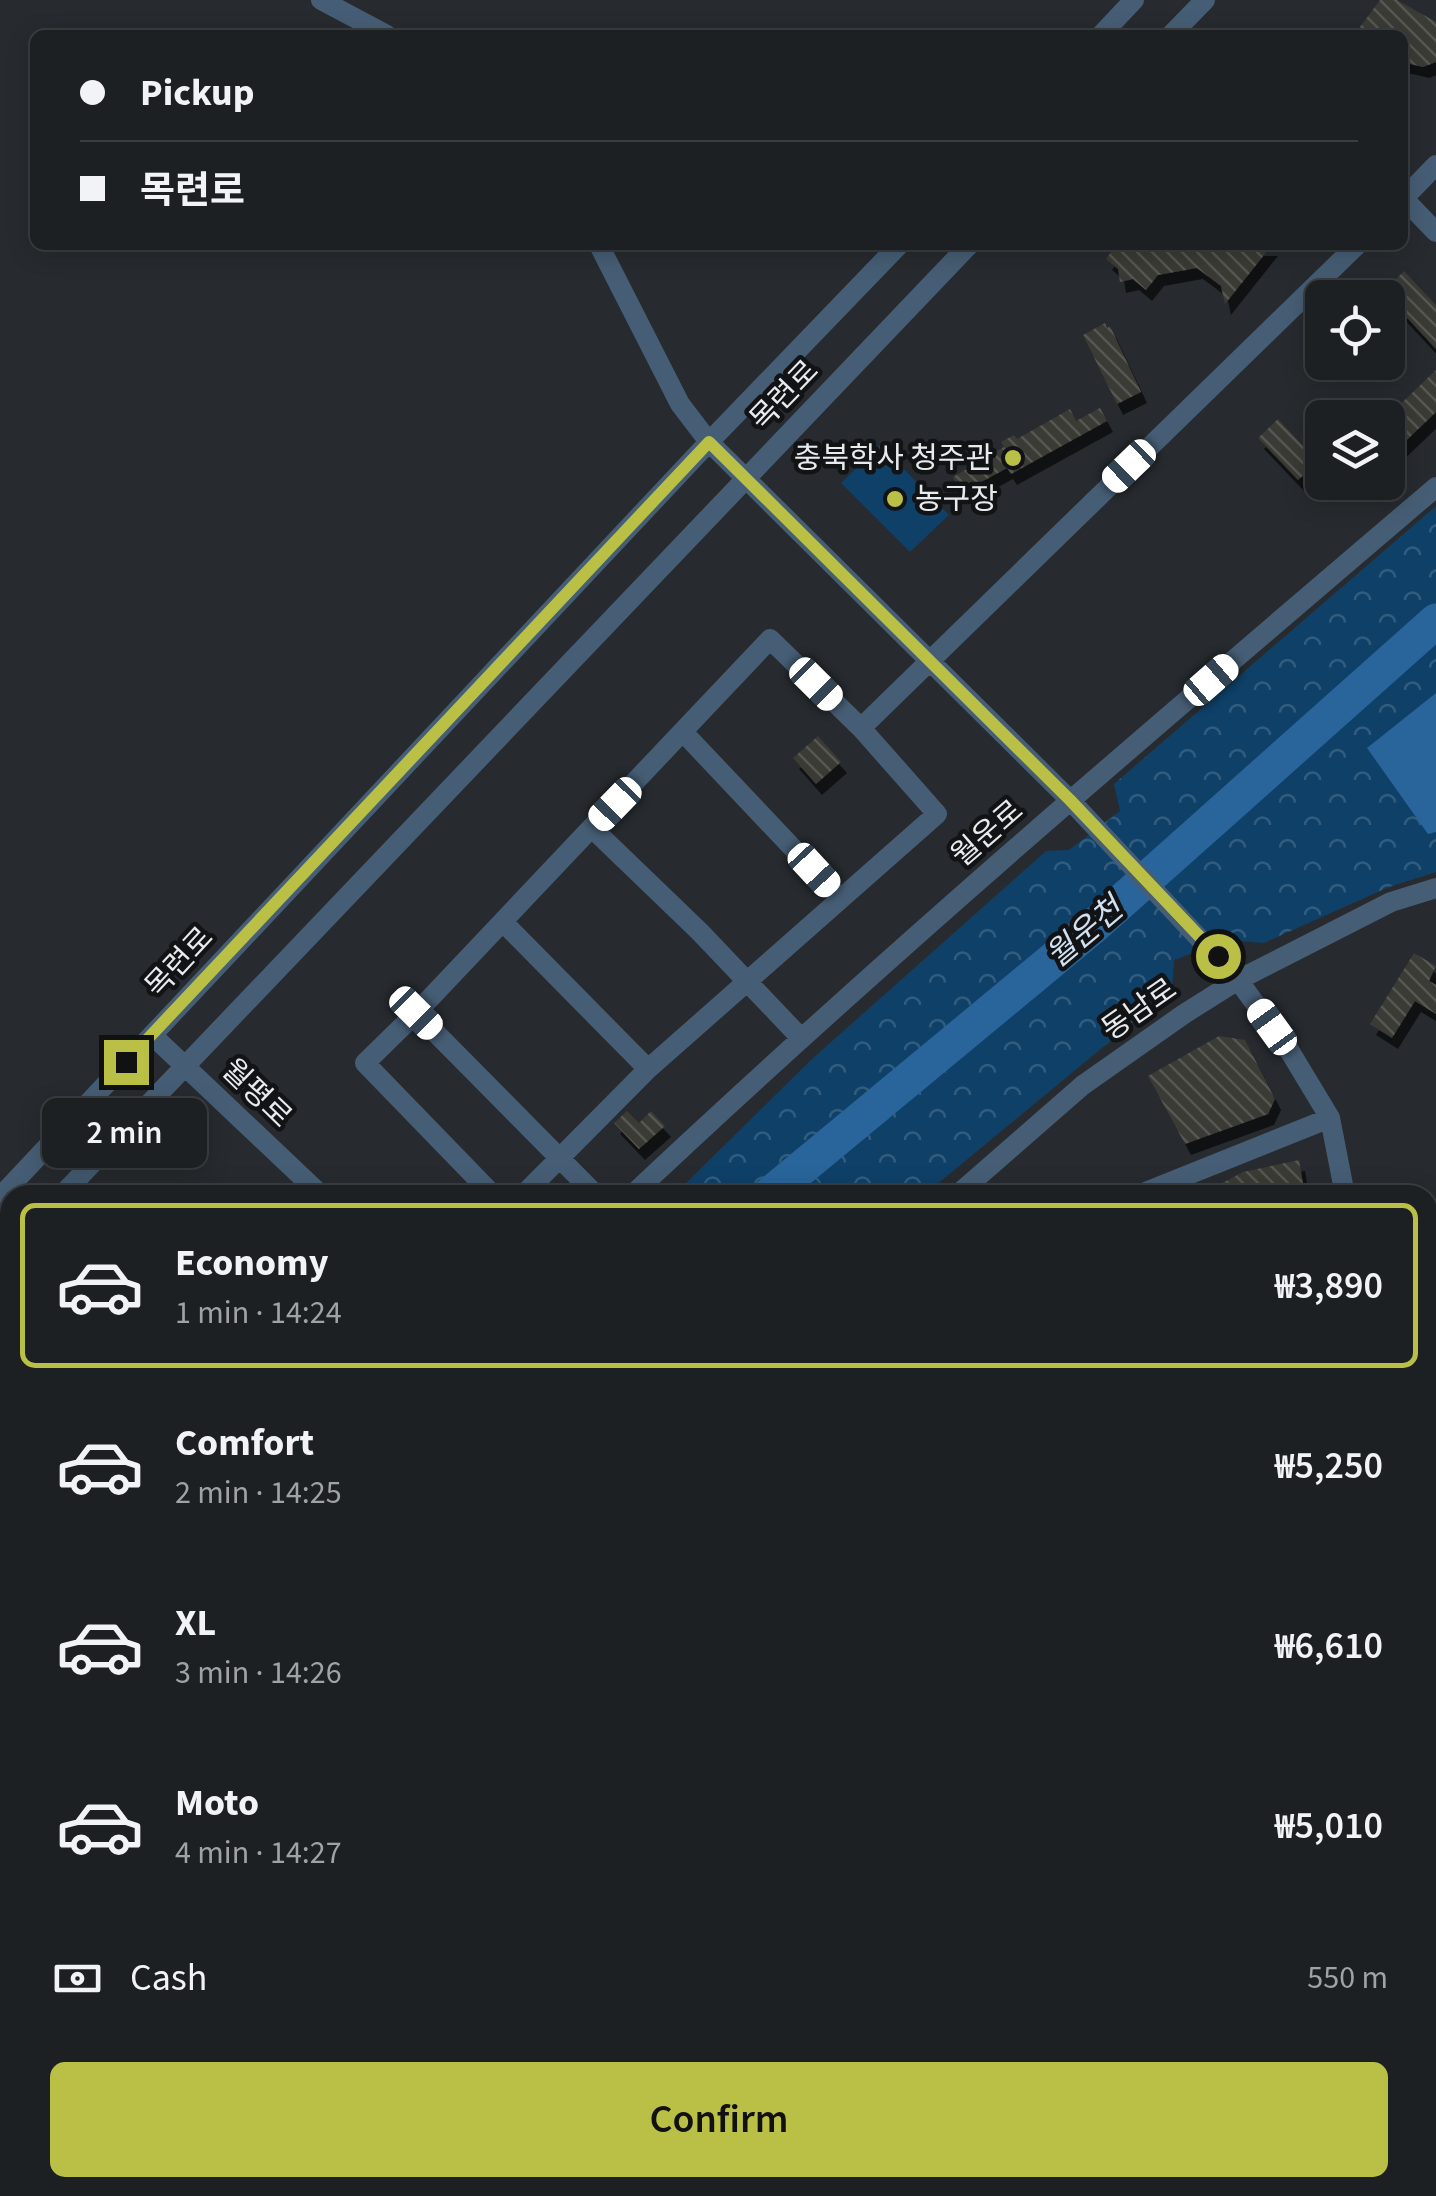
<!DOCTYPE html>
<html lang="en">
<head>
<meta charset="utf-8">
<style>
	:root { --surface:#1d2023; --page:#2a2d30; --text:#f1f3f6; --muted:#a0a3a6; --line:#3b3e41; --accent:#bac045 }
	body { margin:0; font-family:"Source Sans 3","Noto Sans KR",sans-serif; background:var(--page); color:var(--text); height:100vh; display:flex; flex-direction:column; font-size:38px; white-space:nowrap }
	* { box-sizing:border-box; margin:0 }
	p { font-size:32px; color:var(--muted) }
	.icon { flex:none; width:55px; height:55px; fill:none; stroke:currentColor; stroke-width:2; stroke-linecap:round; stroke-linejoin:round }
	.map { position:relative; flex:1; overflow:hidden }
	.details { position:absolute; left:0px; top:1185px; width:1438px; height:1012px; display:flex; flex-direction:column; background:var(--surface); border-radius:30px 30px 0 0; box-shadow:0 5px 25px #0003,0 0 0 2px var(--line) }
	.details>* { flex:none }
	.banner { position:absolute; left:30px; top:30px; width:1378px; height:220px; border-radius:15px; box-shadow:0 5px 25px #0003,0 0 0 2px var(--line); display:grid; align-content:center; height:220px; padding:0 50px; background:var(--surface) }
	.tools { position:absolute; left:1305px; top:280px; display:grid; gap:20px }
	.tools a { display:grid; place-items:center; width:100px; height:100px; border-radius:15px; background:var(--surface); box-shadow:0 5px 25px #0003,0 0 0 2px var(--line); font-size:50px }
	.end { position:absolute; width:45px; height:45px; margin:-22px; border:12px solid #bac045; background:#111; box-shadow:0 0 0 5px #111 }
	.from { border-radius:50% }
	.bubble { position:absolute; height:70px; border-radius:15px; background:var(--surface); box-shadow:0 5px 25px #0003,0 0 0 2px var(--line); font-size:32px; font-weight:600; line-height:70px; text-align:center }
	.car { position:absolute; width:30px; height:60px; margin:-30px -15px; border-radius:12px; box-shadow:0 0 8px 2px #0007; background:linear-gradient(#fff 24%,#345 0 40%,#fff 0 76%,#345 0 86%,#fff 0) }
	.banner b { display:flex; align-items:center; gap:35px; height:95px; font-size:38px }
	.banner b+b { border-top:2px solid var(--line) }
	.banner i { width:25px; height:25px; background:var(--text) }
	ul { padding:18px 0 0; list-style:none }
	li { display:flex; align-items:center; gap:30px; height:165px; margin:0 20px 15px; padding:0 30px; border:5px solid transparent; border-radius:15px }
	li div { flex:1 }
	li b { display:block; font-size:38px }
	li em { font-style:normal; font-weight:600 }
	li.selected { border-color:var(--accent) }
	li>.icon { width:90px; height:90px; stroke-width:1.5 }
	.pay { display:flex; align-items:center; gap:25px; height:110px; padding:0 50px; font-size:38px }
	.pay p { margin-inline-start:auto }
	.cta { display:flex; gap:20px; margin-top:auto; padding:20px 50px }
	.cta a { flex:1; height:115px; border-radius:15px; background:var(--accent); color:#111; font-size:40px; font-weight:600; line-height:115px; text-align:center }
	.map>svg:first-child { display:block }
</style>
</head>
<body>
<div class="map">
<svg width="1436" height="2196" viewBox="0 0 1436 2196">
	<defs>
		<pattern id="forest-crowns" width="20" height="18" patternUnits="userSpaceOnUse" patternTransform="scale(2.5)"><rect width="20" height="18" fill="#0f4068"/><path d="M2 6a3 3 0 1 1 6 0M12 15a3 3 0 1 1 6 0" fill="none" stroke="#325c7e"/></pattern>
		<pattern id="building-back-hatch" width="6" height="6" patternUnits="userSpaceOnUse" patternTransform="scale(2.5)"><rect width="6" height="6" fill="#3a3a35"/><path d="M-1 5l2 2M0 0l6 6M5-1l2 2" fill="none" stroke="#565753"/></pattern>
		<filter id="shadow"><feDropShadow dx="6" dy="11" stdDeviation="0" flood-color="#0009"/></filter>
	</defs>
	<rect width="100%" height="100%" fill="#272b2f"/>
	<path fill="#0f4068" d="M880,445L949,515L910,552L841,483Z
		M421,2188H599L591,2196H413Z"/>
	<path fill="url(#forest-crowns)" d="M1436,506V872L1389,887L1264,943L1227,940L1174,960L1172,990L924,1195H674L812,1059L1046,851L1069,850L1120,811L1114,784Z
		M10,1844V2073L0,2084V1854Z"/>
	<path fill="#29659a" d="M1436,693V832L1428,834L1367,748Z"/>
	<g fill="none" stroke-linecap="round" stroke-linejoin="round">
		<path stroke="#29659a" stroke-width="35" d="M769,1195L1095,925L1436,621
			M0,1970L10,1959"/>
	</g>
	<path fill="url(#building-back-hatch)" filter="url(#shadow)" d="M1380,0H1397L1436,22V62L1423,67L1402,62V35H1354Z
		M1116,245H1272L1225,304L1221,286L1197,268L1158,275L1146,290L1133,279L1120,282L1118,269L1106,259Z
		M1404,271L1436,305V349L1383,292Z
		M1105,323L1107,328L1110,326L1141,392L1117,404L1083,335Z
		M1436,370V412L1388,458V416Z
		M1100,408L1107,421L1011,474L1007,468L961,493L953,477L1004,447L1001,442L1014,435L1017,439L1070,409L1076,421Z
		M1278,419L1318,462L1298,480L1258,438Z
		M818,736L841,762L816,784L793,758Z
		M1414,953L1436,966L1429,981L1436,985V1014L1415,1001L1392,1038L1370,1024Z
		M1219,1036L1245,1040L1275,1099L1268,1114L1185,1144L1148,1076Z
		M627,1111L639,1123L651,1111L665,1126L639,1149L614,1123Z
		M1299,1160L1305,1195H1199L1243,1172Z"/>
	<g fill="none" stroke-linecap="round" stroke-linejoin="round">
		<path stroke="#465e75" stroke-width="20" d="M321,0L387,35
			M1101,35L1134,0
			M1171,35L1205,0
			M1404,199L1436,232
			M1402,200L1436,165
			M599,245L680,404L709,442L1070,800L1238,980L1289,1050L1330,1118L1345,1195
			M683,732L840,898
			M592,828L700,932L800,1037
			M503,922L648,1069
			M416,1013L365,1063L493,1195
			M152,1035L321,1195
			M62,1195L969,245
			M523,1195L648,1069L937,814L861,728
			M596,1195L416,1013L770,639L861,728L1357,245
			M632,1195C892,950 1164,719 1436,487
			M957,1195L1083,1085L1184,1014L1238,980L1391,902L1436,888
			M1138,1195L1330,1118
			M0,1197L709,442L899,245
			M0,1261L10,1250
			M1428,1438L1436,1440
			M0,1445L10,1434
			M0,1487L10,1497
			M0,1664L10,1674
			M0,1718L10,1708
			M0,1824L10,1814
			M0,1936L10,1946
			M0,2119L10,2109
			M63,2188L74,2196
			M257,2188L266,2196
			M804,2188L813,2196
			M968,2188L976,2196
			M1138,2188L1147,2196
			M1310,2188L1318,2196
			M38,2196L50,2188
			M336,2196L344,2188
			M1214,2196L1223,2188"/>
	</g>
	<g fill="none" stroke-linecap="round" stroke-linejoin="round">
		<path stroke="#bac045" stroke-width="12" d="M126,1062L709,442L1070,800L1218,956"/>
	</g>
	<g fill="#bac045" stroke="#121315" stroke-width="4">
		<circle cx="1013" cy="458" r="10"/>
		<circle cx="895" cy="499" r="10"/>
	</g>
	<g text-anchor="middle" stroke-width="9" stroke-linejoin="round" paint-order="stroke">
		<g font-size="30" fill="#e8ebed" stroke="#121315">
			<text transform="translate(784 395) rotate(-46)" y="10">목련로</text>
			<text transform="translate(987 833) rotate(-41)" y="10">월운로</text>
			<text transform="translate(179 962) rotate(-47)" y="10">목련로</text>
			<text transform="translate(1139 1009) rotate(-35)" y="10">동남로</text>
			<text transform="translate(257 1093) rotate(44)" y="10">월평로</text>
		</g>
		<g font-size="30" fill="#e8ebed" stroke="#121315" text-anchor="end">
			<text x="993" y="468">충북학사 청주관</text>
			<text x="915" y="509" text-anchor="start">농구장</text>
		</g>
		<g font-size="32" font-style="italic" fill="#d2e1f1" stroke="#121315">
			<text transform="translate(1084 932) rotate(-40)" y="11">월운천</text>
		</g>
	</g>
</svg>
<div class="tools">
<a><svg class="icon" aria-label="locate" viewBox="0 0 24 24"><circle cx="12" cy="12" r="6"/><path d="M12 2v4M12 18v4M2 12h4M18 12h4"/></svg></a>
<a><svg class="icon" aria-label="layers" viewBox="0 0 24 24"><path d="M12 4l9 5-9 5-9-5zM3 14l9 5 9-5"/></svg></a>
</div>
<i class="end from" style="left:1218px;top:956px"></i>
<i class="end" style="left:126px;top:1062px"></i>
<div class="bubble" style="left:42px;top:1098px;width:165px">2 min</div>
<i class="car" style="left:1129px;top:466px;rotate:226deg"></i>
<i class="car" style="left:1211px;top:680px;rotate:49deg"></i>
<i class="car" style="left:816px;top:684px;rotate:135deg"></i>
<i class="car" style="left:615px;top:804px;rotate:224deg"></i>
<i class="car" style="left:814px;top:870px;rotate:137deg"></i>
<i class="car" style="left:416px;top:1013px;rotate:135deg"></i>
<i class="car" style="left:1272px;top:1027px;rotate:324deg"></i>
<div class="banner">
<b><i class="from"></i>Pickup</b>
<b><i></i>목련로</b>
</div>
<section class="details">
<ul>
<li class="selected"><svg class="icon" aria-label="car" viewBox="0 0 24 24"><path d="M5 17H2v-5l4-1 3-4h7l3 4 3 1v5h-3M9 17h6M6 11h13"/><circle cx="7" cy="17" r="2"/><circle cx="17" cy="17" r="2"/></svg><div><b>Economy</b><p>1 min · 14:24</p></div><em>₩3,890</em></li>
<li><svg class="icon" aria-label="car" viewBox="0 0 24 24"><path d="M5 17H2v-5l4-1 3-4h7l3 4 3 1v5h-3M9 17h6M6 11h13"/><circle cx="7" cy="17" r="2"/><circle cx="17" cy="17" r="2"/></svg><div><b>Comfort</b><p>2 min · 14:25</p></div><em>₩5,250</em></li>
<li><svg class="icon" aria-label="car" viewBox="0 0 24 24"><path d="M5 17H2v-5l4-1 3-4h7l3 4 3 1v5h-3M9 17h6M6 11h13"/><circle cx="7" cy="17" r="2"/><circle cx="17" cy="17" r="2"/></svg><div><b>XL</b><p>3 min · 14:26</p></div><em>₩6,610</em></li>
<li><svg class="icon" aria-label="car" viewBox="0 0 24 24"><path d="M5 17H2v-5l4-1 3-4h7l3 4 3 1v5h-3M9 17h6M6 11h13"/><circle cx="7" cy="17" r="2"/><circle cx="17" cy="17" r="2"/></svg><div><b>Moto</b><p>4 min · 14:27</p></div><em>₩5,010</em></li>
</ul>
<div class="pay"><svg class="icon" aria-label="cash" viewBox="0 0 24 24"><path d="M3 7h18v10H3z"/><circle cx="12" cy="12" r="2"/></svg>Cash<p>550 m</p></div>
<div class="cta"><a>Confirm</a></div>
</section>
</div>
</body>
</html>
